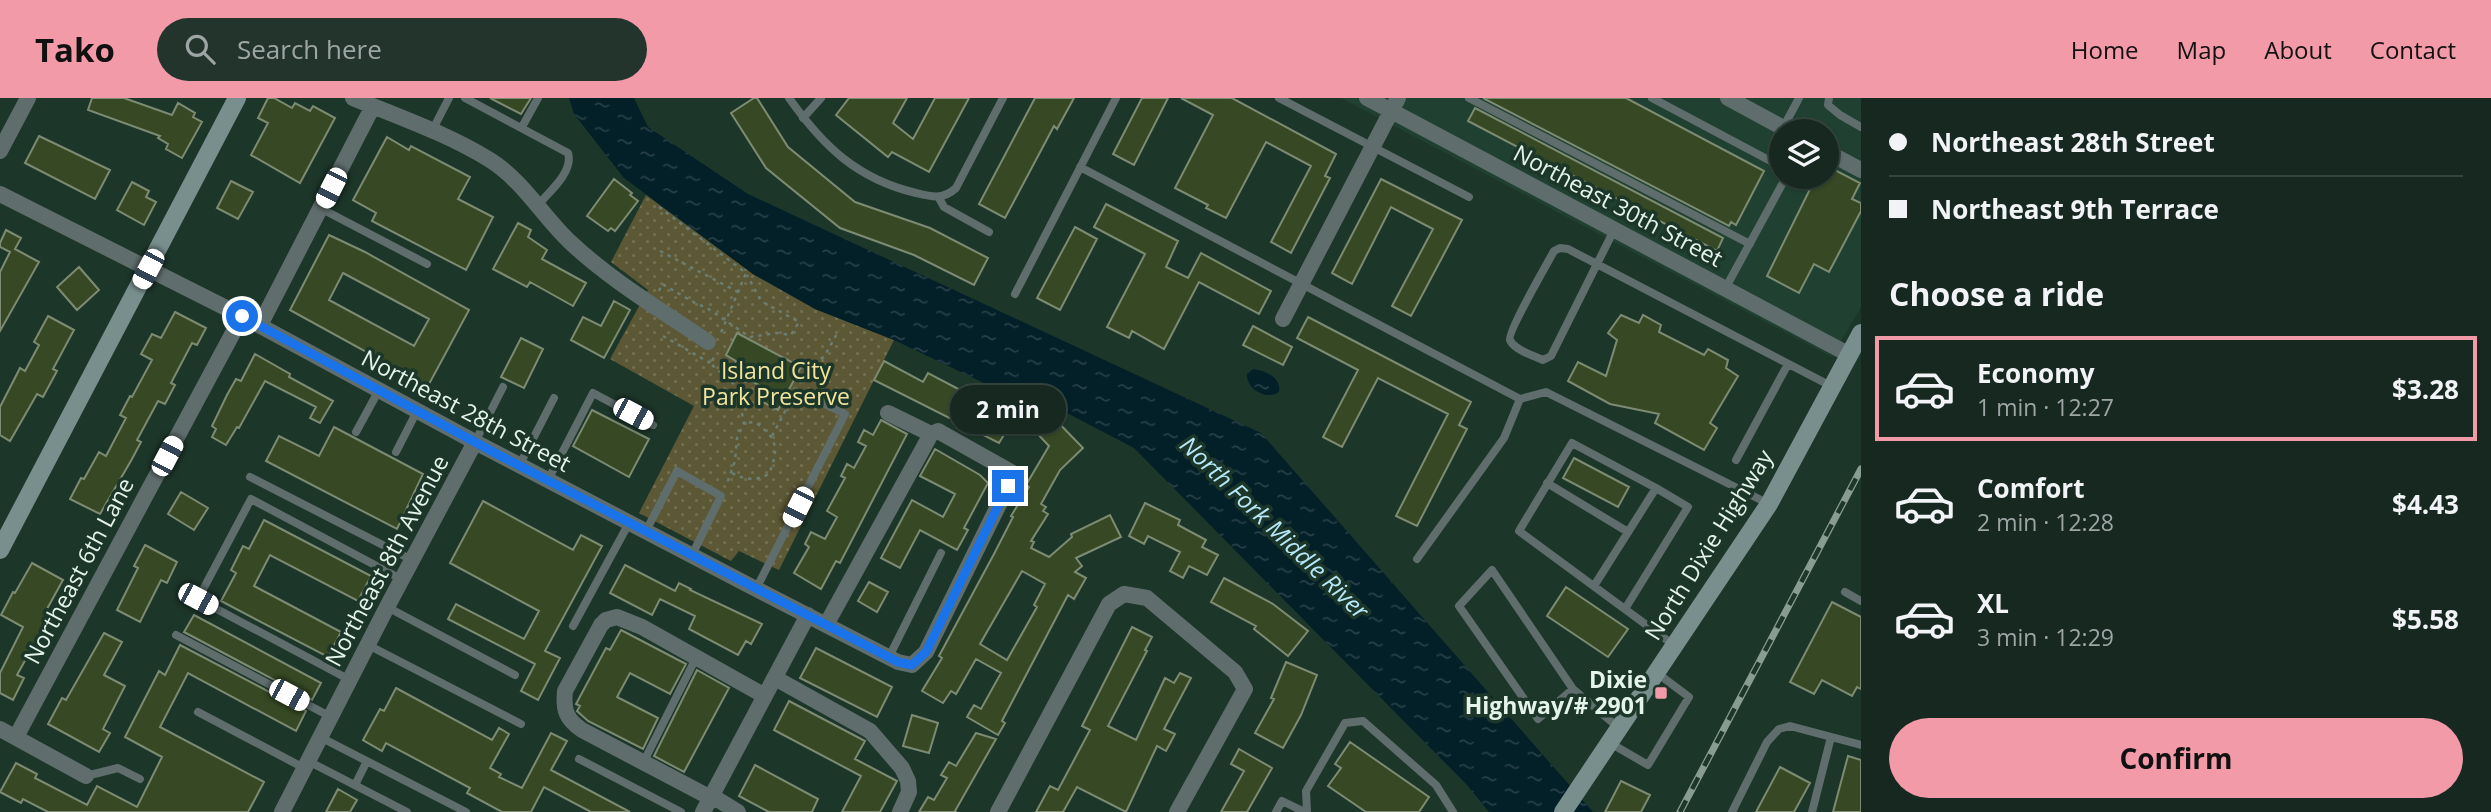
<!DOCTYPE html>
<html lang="en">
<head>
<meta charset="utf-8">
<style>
	:root { --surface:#162820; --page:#23342d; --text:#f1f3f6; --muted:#9ea6a5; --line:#35443e; --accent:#f39aa8 }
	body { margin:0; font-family:"Open Sans",sans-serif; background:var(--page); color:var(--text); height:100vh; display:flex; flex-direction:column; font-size:26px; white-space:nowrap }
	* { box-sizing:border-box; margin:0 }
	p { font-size:23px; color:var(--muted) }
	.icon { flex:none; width:38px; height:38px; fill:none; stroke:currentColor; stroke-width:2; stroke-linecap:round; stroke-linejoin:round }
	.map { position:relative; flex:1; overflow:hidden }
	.side { display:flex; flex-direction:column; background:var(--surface); width:630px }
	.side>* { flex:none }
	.hud { display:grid; align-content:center; height:154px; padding:0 28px; background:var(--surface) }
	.tools { position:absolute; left:1769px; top:21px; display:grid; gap:14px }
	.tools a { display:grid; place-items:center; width:70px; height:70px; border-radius:50%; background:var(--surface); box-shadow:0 2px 5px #0004,0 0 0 2px var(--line); font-size:35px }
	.end { position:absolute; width:32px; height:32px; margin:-16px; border:9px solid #1a73e8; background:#fff; box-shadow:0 0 0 4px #fff }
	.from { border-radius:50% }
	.bubble { position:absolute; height:49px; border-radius:24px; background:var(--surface); box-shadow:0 2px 5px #0004,0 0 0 2px var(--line); font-size:23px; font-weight:700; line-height:49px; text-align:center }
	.car { position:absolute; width:21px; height:42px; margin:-21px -10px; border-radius:9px; box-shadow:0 0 5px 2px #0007; background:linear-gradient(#fff 24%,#345 0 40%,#fff 0 76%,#345 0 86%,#fff 0) }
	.hud b { display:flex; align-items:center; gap:24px; height:66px; font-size:26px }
	.hud b+b { border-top:2px solid var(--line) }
	.hud i { width:18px; height:18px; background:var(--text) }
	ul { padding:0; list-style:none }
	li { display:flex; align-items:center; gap:21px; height:105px; margin:0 14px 10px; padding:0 14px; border:4px solid transparent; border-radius:0px }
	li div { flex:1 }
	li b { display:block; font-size:26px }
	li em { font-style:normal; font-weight:700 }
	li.active { border-color:var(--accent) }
	li>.icon { width:63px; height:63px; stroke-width:1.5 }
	h2 { padding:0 28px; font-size:32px; line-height:84px }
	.button { display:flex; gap:14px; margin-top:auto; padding:14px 28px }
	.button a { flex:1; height:80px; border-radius:42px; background:var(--accent); color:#111; font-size:28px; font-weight:700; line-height:80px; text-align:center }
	header { display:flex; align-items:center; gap:42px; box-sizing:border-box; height:98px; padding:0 35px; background:var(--accent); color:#111 }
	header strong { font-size:33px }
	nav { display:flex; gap:38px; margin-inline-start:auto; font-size:24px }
	.search { width:490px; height:63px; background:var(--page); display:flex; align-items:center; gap:18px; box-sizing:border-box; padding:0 24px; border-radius:38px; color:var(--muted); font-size:26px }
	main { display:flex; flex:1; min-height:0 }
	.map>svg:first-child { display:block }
</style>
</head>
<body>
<header>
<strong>Tako</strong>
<div class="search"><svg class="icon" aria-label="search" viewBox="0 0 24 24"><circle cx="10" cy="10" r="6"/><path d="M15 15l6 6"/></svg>Search here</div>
<nav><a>Home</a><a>Map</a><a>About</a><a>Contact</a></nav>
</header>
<main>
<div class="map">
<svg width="1861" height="714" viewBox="0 0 1861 714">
	<defs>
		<pattern id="park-dots" width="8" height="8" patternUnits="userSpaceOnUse" patternTransform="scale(1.75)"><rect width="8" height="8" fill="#5c5735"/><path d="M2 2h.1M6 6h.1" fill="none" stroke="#737052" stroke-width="1.8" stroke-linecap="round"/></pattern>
		<pattern id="water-ripples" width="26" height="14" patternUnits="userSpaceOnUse" patternTransform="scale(1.75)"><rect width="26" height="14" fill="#031f28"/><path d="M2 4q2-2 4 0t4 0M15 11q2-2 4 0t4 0" fill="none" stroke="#284047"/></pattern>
	</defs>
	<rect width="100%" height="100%" fill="#1d362a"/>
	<path fill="#204131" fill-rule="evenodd" d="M1341,0H1861V209L1832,259ZM1782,33H1827V79H1782Z"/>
	<path fill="url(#park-dots)" d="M646,97L753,176L815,211L894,242L779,472L739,453L731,463L639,415L694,308L610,261L648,192L611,164Z"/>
	<path fill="url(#water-ripples)" d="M569,0H634L648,29L748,96L1261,335L1593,714H1489L1467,687L1134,350L1042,302L1013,299L894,242L815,211L753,176L624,80L574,16Z
		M1253,271C1265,272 1282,280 1279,294C1267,303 1246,291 1247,276Z"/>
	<path fill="#364924" stroke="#7d8b73" stroke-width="2" fill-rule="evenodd" d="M92,0H124L172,17L178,5L195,15L193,19L202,24L182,60L166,51L168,46L158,40L160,38L88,12Z
		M268,0H274L292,10L295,5L310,13L313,8L335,20L300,85L251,57L268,25L258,20Z
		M490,0H531L521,16Z
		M754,0H757L788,49L855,104L930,130L988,160L974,187L914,157L840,130L766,70L731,15Z
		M849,0H907L893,25L913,41L935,0H969L929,74L892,54L888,59L836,17Z
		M1035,0H1074L1057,31L1054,28L1005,120L979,106Z
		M1142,0H1168L1134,67L1113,56Z
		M1181,0H1232L1336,56L1325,78L1330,80L1291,155L1271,144L1311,68L1266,44L1226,120L1206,110L1208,107L1175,90L1213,17Z
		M1483,0H1626L1764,73L1736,127L1731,124L1729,128Z
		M1475,10L1723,140L1717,153L1468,23Z
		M39,38L110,72L95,101L25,65Z
		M387,39L409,52L411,48L470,79L458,101L493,119L466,172L372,123L376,115L353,102Z
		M1827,68L1860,85L1852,101L1861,105V113L1829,174L1814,166L1799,195L1767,178L1816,79H1827Z
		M614,81L632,95L630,97L638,103L615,133L611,130L608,133L587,118Z
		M1381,81L1462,122L1411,218L1392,208L1433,131L1391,109L1352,186L1332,175Z
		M231,83L253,94L238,121L217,110Z
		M132,84L149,93L146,99L156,104L144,127L117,112Z
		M1106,106L1178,143L1166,169L1188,180L1201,155L1271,193L1259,216L1199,184L1164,251L1132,233L1129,240L1107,229L1145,156L1094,129Z
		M518,125L531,132L528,139L547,152L542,161L586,185L573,208L530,184L527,189L493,171Z
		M1075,129L1097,141L1060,212L1037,200Z
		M6,132L21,140L15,151L39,164L0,233V174L10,154L0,149V145Z
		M329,137L365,154L469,212L428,288L290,212ZM343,175L429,221L414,248L329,202Z
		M79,169L99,192L77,212L57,189Z
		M614,203L630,212L604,260L571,242L583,219L601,228Z
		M175,214L206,230L197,247L192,245L171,285L175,287L165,306L158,303L137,342L141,344L132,361L100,416L70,401L81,380L84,381L99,354L106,358L126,320L120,317L130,298L132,299L152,262L141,256L152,236L161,240Z
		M1621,217L1639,225L1643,217L1661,227L1659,234L1704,257L1708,251L1728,262L1726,270L1738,278L1710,325L1717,330L1704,352L1655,325L1659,316L1610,306L1568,283L1578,264L1606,278L1617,242L1608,235Z
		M48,218L74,232L53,271L57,273L43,299L37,296L10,343L0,337V309L20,270L25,273L39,247L34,244Z
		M1308,219L1471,304L1459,327L1467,331L1417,428L1396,418L1448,316L1378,280L1342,349L1323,339L1358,272L1297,240Z
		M1253,228L1292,249L1283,267L1243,247Z
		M737,235L801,269L778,312L759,302L766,291L731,272L736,263L726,257Z
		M521,240L543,251L524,290L501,279Z
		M255,256L290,276L289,279L333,303L320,325L310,320L316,309L265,283L239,330L237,329L226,347L212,339L216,331L212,328L227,297L236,281L241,283Z
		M884,263L923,284L928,275L964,294L967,287L983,295L980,300L1015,319L999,345L874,282Z
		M592,312L649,341L629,379L573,348Z
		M1048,314L1083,350L1060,372L1041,406L1046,409L1043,413L1048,416L1031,443L1034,444L1031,450L1049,459L1072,439L1071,436L1110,417L1121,439L1076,460L1082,468L1075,474L1086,480L1074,501L1068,497L1002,623L1005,625L998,637L967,619L974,607L981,611L1001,575L976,561L956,596L951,593L943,605L922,593L942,560L939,558L994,456L1013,419L1011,418L1029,389L1026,387L1049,348L1032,330ZM1022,473L1045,486L1034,507L1037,509L1007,562L980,546Z
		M881,322L907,336L840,465L836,463L821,491L794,475L809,449L805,446L811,434L825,441L837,419L827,413L845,380L841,378L847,366L854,370L866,348L858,344L864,332L873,337Z
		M334,329L423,376L397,431L266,363L279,338L319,358Z
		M935,351L980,377L988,385L964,430L968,432L957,452L920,432L900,470L881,460L912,402L943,419L955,396L920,378Z
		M1574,360L1629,389L1618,409L1563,380Z
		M181,394L208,410L194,432L168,416Z
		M483,403L573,452L581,437L602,448L545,553L560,560L538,602L521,593L535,566L448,521L456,506L524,541L539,513L450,465Z
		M1145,405L1180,422L1178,427L1206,442L1202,449L1218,457L1207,477L1189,468L1183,480L1170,473L1180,454L1148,438L1144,446L1129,438Z
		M264,422L371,478L358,503L270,457L254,488L341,534L328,559L221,503L236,475L231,472L243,448L249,451Z
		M145,447L177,464L167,485L161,482L140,524L117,512L138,470L134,468Z
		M32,465L63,482L47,511L52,514L17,577L24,580L13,602L0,595V575L23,529L1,517L13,494L15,495Z
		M625,467L675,493L679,485L691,491L690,492L762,526L751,546L746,543L738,557L689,531L695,518L660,501L652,517L610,495Z
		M1224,480L1273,506L1308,533L1288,558L1254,531L1256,528L1211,504Z
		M869,484L888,494L877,514L858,503Z
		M1566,489L1628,531L1608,559L1547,518Z
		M1832,504L1861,519V591L1857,589L1852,598L1822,582L1814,596L1790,584Z
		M194,517L321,585L312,602L184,534Z
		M1132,529L1152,539L1145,552L1147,553L1108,628L1136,642L1165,580L1174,585L1180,575L1191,580L1164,631L1175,636L1166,653L1157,648L1126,714L1077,689L1063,714H1036L1050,688L1058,692L1090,632L1082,628Z
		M621,532L686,566L670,596L630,575L617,599L658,620L643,651L588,623L577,613L580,608L576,606L606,550L610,552Z
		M104,535L122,544L104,577L125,588L103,631L110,635L99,654L48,626L62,600L66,602Z
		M180,547L306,613L296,633L188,575L160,629L264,684L248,714H48L23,701L21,705L0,694L16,665L37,676L35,680L87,707L97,688L137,709L162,659L125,639L159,573L165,577Z
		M816,550L892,589L877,619L800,580Z
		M1286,564L1317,577L1301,617L1283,650L1255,635L1274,601L1271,600Z
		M697,572L729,590L684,674L654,658Z
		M396,590L492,642L499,630L509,636L490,670L501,676L499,679L522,690L551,635L567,643L551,672L630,714H591L544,689L531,714H502L467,695L470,690L386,645L382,653L363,642L380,611L384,613Z
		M789,603L865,643L855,661L897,683L880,714H842L861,678L774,632Z
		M912,617L938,625L929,655L903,648Z
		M976,635L996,641L955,713L956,714H919L928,699L934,702L947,680L941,677L949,664L956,668Z
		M1350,644L1429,699L1419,714H1366L1328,688L1341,670L1335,666Z
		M1239,651L1272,670L1247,714H1221L1244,673L1231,666Z
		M1848,658L1861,662V714H1833Z
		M755,667L818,701L812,714H769L739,698Z
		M1780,669L1810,685L1794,714H1756Z
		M1621,683L1650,697L1641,714H1605Z
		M338,691L357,702L350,714H326Z"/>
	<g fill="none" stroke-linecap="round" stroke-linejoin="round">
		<path stroke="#6a7f74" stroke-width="2.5" stroke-dasharray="3.5 5" stroke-linecap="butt" d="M659,109L746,175L720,237
			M660,153L738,194
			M659,193L662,186L695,205L707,210L750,239L776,235L791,237L799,224L761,203L747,177
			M663,238L712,266L714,257
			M712,267L736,288L744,325L737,340L735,363L726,388
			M772,338L811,265L824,259L839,232
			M732,375C745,382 756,383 769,376C779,350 778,341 755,324L744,325"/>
		<path stroke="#5f6d6c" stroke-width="8" d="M465,0L568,55C574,74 548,95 537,108
			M789,0C823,48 857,81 916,95C932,99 943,102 956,90L1003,0
			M1279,0L1469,99
			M1469,0L1750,146
			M1652,0L1782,69
			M1829,0L1828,7L1840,17L1861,29
			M803,20L821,0
			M522,29L538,0
			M1783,30L1799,0
			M432,33L449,0
			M1080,69L1520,301L1546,294L1769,406
			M939,100L944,109L989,134
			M320,110L427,166
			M1614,132L1551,258L1543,262C1534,258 1514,252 1510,242C1507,235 1548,164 1554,153L1560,150L1568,151L1831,288
			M1725,191L1786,79
			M1015,196L1116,0
			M356,334L379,292
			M475,344L503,289
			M396,354L417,313
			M1736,362L1788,266
			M519,368L554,300
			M250,379L412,462
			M548,382L593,295L653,327
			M1547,385L1628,434
			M646,433L677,373L721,398L692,457
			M1417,461L1504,340L1520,301
			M1594,488L1656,390L1572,345L1519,433L1675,548
			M756,491L845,316L815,301
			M1845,494L1861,503
			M387,509L515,577
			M1625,511L1688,409L1656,390
			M573,528L629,425
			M176,537L331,619
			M368,547L521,626
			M889,559L941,455
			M350,582L198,501L251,401L401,481
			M1573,591L1538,621L1459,508L1492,472L1573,591L1620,631
			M198,614L304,670
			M320,639L466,714
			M1610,645L1648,667L1689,599L1657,575
			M579,661L681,714
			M308,663L407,714
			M643,665L696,560
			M86,678L118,670L140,681
			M355,687L367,663
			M1276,714L1282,703L1305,714
			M1307,714L1306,693L1345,625L1363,623L1436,687L1453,714
			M1732,714L1767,644L1779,631L1790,628L1861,647
			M1812,714L1831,639"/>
		<path stroke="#5f6d6c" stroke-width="16" d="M353,0C399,19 448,36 490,62C522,82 542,117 569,143C610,182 661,212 708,244
			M1367,0L1848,256
			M1728,0L1789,33
			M0,53L28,0
			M1827,54L1861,72
			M0,96L242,218L475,344L756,491L898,564L912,567L926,554L1008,388L1012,380L1011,374L938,333L931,336L826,527
			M1283,221L1398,0
			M260,227L373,8
			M888,315L931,336
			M775,580L870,633L902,670L908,683L909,694L900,714
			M0,631L86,678
			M16,639L242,218
			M712,698L738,714
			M711,700L582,632C566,621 563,612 565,593L601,527L606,522L617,519L642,529L765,598
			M282,714L387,509L475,344
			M703,714L808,517
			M998,714L1109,506L1124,496L1147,500L1235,574L1245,591L1177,714"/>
		<path stroke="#788f8e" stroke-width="18" d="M0,452L237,0
			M1563,714L1769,406L1861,235"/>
		<g stroke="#899c92" stroke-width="7">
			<path id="rail" d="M1680,714L1861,371"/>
		</g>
		<use href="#rail" stroke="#1d362a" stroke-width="4.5" stroke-dasharray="13" stroke-linecap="butt"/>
	</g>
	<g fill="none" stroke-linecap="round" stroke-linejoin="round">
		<path stroke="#1a73e8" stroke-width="9" d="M242,218L497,356L898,564L912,567L926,554L1008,388"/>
	</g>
	<rect fill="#f39aa8" stroke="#1d362a" stroke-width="2.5" x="1654" y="588" width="14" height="14" rx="3.5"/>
	<g text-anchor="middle" stroke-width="7" stroke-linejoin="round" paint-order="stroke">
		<g font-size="23" fill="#e5f4eb" stroke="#1d362a">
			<text transform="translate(1618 108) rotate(28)" y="8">Northeast 30th Street</text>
			<text transform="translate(466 313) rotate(28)" y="8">Northeast 28th Street</text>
			<text transform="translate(1709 447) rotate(-58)" y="8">North Dixie Highway</text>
			<text transform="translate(387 463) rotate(-62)" y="8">Northeast 8th Avenue</text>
			<text transform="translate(79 473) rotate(-62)" y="8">Northeast 6th Lane</text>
		</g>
		<g font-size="23" fill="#f0e59c" stroke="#1d362a">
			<text x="776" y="281">Island City<tspan x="776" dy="26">Park Preserve</tspan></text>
		</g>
		<g font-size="23" font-weight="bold" fill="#e5f4eb" stroke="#1d362a" text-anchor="end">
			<text x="1647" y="590">Dixie<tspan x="1647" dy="26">Highway/# 2901</tspan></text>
		</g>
		<g font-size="24" font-style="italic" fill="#b7e8fa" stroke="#1d362a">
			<text transform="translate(1274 430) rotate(44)" y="8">North Fork Middle River</text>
		</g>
	</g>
</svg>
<div class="tools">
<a><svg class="icon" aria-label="layers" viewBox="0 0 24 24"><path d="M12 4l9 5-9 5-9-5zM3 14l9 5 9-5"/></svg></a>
</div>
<i class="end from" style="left:242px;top:218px"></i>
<i class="end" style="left:1008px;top:388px"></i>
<div class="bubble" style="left:950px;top:287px;width:116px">2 min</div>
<i class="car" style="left:331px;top:90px;rotate:207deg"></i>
<i class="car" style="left:148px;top:171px;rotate:208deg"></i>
<i class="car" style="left:633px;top:316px;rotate:118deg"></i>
<i class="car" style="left:167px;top:358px;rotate:28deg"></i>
<i class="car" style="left:798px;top:409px;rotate:207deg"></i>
<i class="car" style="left:198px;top:501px;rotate:118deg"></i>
<i class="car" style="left:289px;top:597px;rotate:118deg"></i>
</div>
<section class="side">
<div class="hud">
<b><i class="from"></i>Northeast 28th Street</b>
<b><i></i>Northeast 9th Terrace</b>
</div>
<h2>Choose a ride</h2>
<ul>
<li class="active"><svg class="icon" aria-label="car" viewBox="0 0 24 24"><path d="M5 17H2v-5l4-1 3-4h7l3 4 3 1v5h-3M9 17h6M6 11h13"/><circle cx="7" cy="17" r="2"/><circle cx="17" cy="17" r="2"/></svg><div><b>Economy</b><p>1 min · 12:27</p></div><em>$3.28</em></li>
<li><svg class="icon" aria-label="car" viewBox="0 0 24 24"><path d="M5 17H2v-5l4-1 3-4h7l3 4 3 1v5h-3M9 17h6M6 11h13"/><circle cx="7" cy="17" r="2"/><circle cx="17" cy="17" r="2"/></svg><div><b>Comfort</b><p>2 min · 12:28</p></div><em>$4.43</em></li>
<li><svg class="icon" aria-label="car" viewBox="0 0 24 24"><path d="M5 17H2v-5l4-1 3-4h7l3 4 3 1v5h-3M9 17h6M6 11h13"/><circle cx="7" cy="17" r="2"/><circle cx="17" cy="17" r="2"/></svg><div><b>XL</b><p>3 min · 12:29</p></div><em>$5.58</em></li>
</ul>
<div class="button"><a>Confirm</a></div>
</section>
</main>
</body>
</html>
